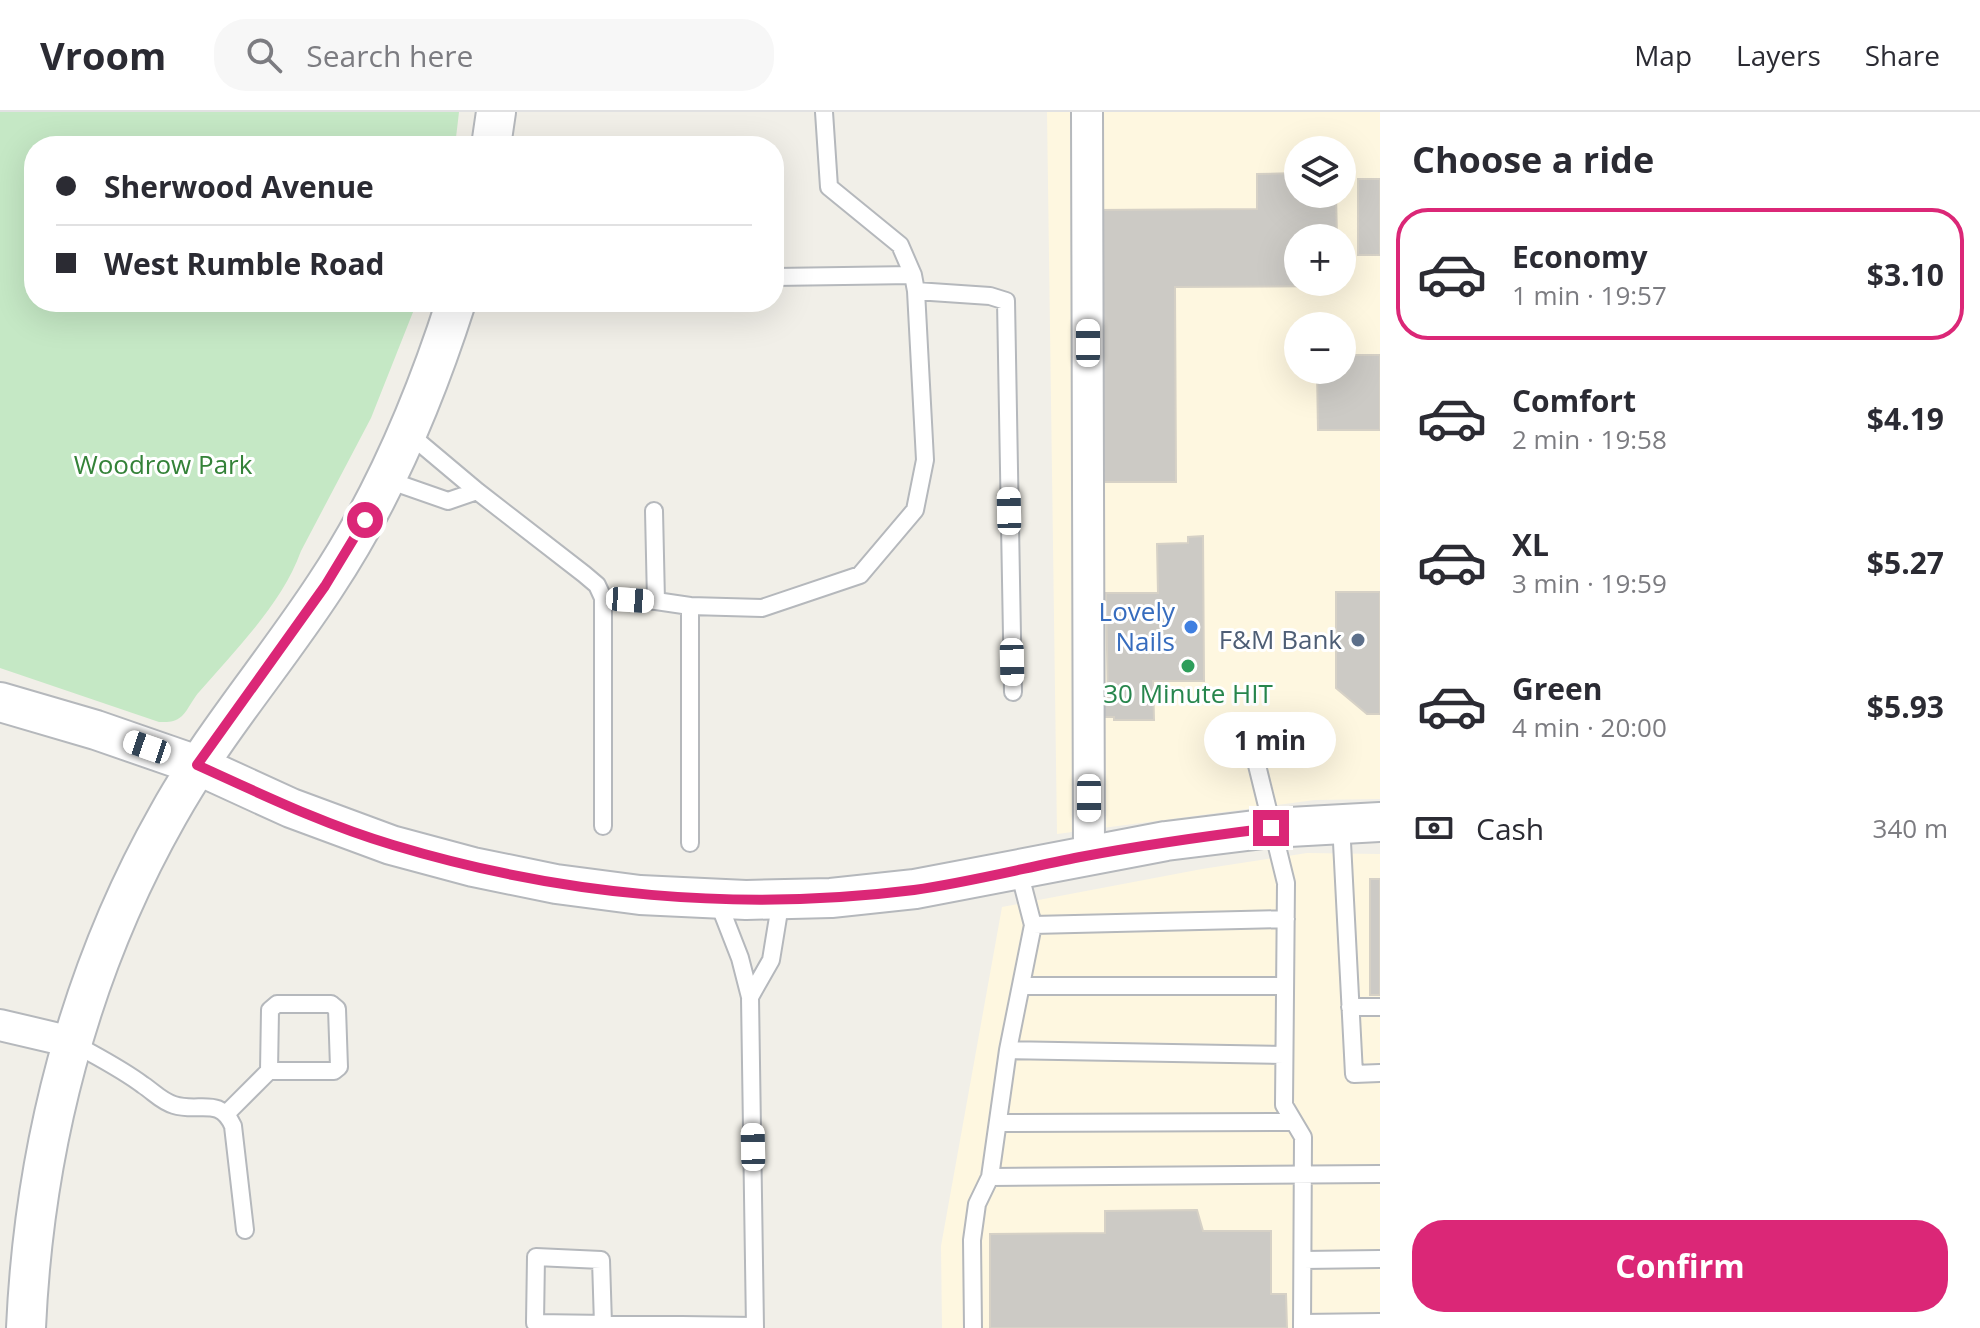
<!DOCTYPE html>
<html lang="en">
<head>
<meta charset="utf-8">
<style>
	:root { --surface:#fff; --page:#f7f7f7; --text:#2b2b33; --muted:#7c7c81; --line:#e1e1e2; --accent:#db2777 }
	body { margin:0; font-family:"Open Sans",sans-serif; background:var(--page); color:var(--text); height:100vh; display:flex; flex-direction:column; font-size:30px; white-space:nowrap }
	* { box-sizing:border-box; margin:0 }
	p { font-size:26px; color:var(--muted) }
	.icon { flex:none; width:44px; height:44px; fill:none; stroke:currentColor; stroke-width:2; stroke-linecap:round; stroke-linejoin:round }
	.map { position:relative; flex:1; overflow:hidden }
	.drawer { display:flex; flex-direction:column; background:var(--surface); width:600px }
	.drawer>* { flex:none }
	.guide { position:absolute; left:24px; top:24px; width:760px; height:176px; border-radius:32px; box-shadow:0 8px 32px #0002; display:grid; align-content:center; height:176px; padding:0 32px; background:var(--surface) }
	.controls { position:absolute; left:1284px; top:24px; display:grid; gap:16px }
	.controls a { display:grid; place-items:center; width:72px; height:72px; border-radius:50%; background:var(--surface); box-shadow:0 8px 32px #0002; font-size:40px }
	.end { position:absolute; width:36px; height:36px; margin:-18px; border:10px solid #db2777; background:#fff; box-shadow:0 0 0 4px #fff }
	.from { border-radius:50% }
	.bubble { position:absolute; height:56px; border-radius:28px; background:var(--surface); box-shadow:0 8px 32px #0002; font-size:26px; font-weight:700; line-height:56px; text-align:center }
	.car { position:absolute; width:24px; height:48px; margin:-24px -12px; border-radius:10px; box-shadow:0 0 6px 2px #0007; background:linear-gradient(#fff 24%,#345 0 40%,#fff 0 76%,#345 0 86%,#fff 0) }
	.guide b { display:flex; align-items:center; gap:28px; height:76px; font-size:30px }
	.guide b+b { border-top:2px solid var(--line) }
	.guide i { width:20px; height:20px; background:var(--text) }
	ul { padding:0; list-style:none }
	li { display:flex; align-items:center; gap:24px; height:132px; margin:0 16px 12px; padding:0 16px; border:4px solid transparent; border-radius:32px }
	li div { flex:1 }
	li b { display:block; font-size:30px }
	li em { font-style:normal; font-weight:700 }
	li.current { border-color:var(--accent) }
	li>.icon { width:72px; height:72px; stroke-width:1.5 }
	h2 { padding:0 32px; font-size:36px; line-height:96px }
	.pay { display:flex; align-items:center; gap:20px; height:88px; padding:0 32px; font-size:30px }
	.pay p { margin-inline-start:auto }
	.action { display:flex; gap:16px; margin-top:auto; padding:16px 32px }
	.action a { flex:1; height:92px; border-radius:32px; background:var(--accent); color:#fff; font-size:32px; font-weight:700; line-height:92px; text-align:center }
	header { display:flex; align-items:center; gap:48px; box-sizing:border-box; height:112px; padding:0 40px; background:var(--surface); border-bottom:2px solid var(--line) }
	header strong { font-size:38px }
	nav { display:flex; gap:44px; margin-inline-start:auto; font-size:28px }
	.search { width:560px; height:72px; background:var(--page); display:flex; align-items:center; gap:20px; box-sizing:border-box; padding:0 28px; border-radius:32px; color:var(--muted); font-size:30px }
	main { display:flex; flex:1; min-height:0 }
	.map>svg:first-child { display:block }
</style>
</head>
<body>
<header>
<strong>Vroom</strong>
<div class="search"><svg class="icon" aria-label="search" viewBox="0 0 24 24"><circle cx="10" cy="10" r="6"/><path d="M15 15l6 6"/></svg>Search here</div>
<nav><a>Map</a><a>Layers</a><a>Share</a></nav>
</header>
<main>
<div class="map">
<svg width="1380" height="1216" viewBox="0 0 1380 1216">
	<rect width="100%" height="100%" fill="#f1efe8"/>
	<path fill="#fef7e0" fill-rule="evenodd" d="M1047,0H1380V687L1315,688L1057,722ZM1298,38H1342V82H1298ZM1298,126H1342V170H1298ZM1298,214H1342V258H1298Z
		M1307,741L1380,742V1216H942L941,1134L1002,795L1202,757Z"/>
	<path fill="#c5e8c5" d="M0,0H459L455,34H34V190H417L371,306L301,439C282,492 236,537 200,579C193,586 189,597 182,604C174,611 168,610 159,610L0,556Z"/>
	<path fill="#cccac5" stroke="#d6d1c6" stroke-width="2" d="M1298,61V82H1336L1337,126H1298V170H1337V174L1175,175L1176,370H1098L1096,98L1257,97V62Z
		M1358,67H1380V143H1358Z
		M1342,243H1380V318H1318L1317,258H1342Z
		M1203,424L1204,569H1153L1154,608H1114V605H1102V592H1108L1106,481H1158L1157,432L1188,431V425Z
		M1336,480H1380V602H1367L1336,576Z
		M1370,767H1380V883H1370Z
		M1197,1098L1203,1119H1271V1182H1286L1287,1216H990V1122L1105,1121V1099Z"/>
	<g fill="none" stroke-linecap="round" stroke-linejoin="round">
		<g stroke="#b5b8bc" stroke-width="20">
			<path id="service" d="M774,165L913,163
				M916,179L990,184L1006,189L1013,580
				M408,321L477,379L584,462L597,473L603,486V714
				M385,367L448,389L477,379
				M654,399L656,489L690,494V731
				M603,486L656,489
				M690,494L762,496L860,463L915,398L925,348L916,179L913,163L900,133L829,75L824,0
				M1253,637L1286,771L1284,993L1303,1025L1302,1216
				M1341,711L1354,962L1380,961
				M717,787L740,846L750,885L755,1216
				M1033,813L1286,807
				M1021,874H1285
				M750,885L771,848L781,787
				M1350,895H1380
				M73,931C96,944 122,957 143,973C155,981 161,989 174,993C199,1001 220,984 233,1014L245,1118
				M1008,938L1284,943
				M227,1001L269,959L270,898L277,892H331L337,897L339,955L334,959H269
				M998,1011L1294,1010
				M990,1065L1380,1062
				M1303,1148L1380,1147
				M1302,1211L1380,1210
				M603,1212L601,1148L536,1145L535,1211L755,1214
				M973,1216L972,1128L977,1092L990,1065L1008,938L1033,813L1019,759"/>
		</g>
		<g stroke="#b5b8bc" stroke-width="34">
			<path id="minor" d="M1087,0L1089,744
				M0,913L72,930"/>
		</g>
		<g stroke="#b5b8bc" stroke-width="42">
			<path id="tertiary" d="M491,34L496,0
				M0,590L96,618L197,653L291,696L391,733L473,755L556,772L640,783L746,788L831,786L915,777L1166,729L1271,716L1380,710
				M26,1216C34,1037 79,860 168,703C213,622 274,552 325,474C383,387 424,290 456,190"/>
		</g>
		<use href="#service" stroke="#fff" stroke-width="16"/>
		<use href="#minor" stroke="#fff" stroke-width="30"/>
		<use href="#tertiary" stroke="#fff" stroke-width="38"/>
	</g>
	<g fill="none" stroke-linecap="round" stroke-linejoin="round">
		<path stroke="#db2777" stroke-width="10" d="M365,408L325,474L197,653C261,682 325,713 393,733C562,784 739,800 914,778C970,770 1024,756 1080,745C1143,733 1207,724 1271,716"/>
	</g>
	<circle fill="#3f7fe0" stroke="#fff" stroke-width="3" cx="1191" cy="515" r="8"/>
	<circle fill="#5c6f8a" stroke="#fff" stroke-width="3" cx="1358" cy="528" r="8"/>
	<circle fill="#2e9e5b" stroke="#fff" stroke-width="3" cx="1188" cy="554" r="8"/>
	<g text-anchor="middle" stroke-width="6" stroke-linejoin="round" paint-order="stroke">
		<g font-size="26" fill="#348238" stroke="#fff">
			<text x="163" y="362">Woodrow Park</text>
		</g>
		<g font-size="26" fill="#366cbe" stroke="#fff" text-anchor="end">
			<text x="1175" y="509">Lovely<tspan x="1175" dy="30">Nails</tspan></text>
		</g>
		<g font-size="26" fill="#4e5e75" stroke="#fff" text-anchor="end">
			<text x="1342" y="537">F&amp;M Bank</text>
		</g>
		<g font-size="26" fill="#27864d" stroke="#fff">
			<text x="1188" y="591">30 Minute HIT</text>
		</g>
	</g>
</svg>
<div class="controls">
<a><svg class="icon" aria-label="layers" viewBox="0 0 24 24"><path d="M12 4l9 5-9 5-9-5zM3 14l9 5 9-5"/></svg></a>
<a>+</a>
<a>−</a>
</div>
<i class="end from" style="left:365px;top:408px"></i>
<i class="end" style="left:1271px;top:716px"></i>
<div class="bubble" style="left:1204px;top:600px;width:132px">1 min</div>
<i class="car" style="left:1088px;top:231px;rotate:0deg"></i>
<i class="car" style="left:1009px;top:399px;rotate:359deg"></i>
<i class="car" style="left:630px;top:488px;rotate:94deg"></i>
<i class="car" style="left:1012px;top:550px;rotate:179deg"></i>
<i class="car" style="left:147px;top:635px;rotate:289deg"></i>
<i class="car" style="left:1089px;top:686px;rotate:180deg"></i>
<i class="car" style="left:753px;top:1035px;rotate:359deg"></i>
<div class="guide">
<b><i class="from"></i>Sherwood Avenue</b>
<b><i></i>West Rumble Road</b>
</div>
</div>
<section class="drawer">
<h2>Choose a ride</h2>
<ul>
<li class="current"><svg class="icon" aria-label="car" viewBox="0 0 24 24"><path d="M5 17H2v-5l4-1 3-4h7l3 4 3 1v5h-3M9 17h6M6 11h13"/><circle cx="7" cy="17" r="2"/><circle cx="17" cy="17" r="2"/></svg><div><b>Economy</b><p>1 min · 19:57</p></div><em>$3.10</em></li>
<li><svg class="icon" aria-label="car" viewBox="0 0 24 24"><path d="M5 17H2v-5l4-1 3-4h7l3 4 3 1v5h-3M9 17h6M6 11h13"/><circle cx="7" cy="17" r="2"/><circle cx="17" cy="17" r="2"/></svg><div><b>Comfort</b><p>2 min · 19:58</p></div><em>$4.19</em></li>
<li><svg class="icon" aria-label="car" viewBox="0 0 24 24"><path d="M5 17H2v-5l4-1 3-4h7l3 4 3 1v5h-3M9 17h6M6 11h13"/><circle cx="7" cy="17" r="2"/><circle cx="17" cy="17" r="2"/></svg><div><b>XL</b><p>3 min · 19:59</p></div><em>$5.27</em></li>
<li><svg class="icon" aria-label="car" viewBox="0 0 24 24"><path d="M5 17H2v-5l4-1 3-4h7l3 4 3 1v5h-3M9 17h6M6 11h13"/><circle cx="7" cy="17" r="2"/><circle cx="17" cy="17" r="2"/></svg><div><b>Green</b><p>4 min · 20:00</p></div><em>$5.93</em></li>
</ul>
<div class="pay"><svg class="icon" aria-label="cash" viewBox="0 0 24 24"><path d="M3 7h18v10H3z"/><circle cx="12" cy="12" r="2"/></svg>Cash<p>340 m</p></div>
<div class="action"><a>Confirm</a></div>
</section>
</main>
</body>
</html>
